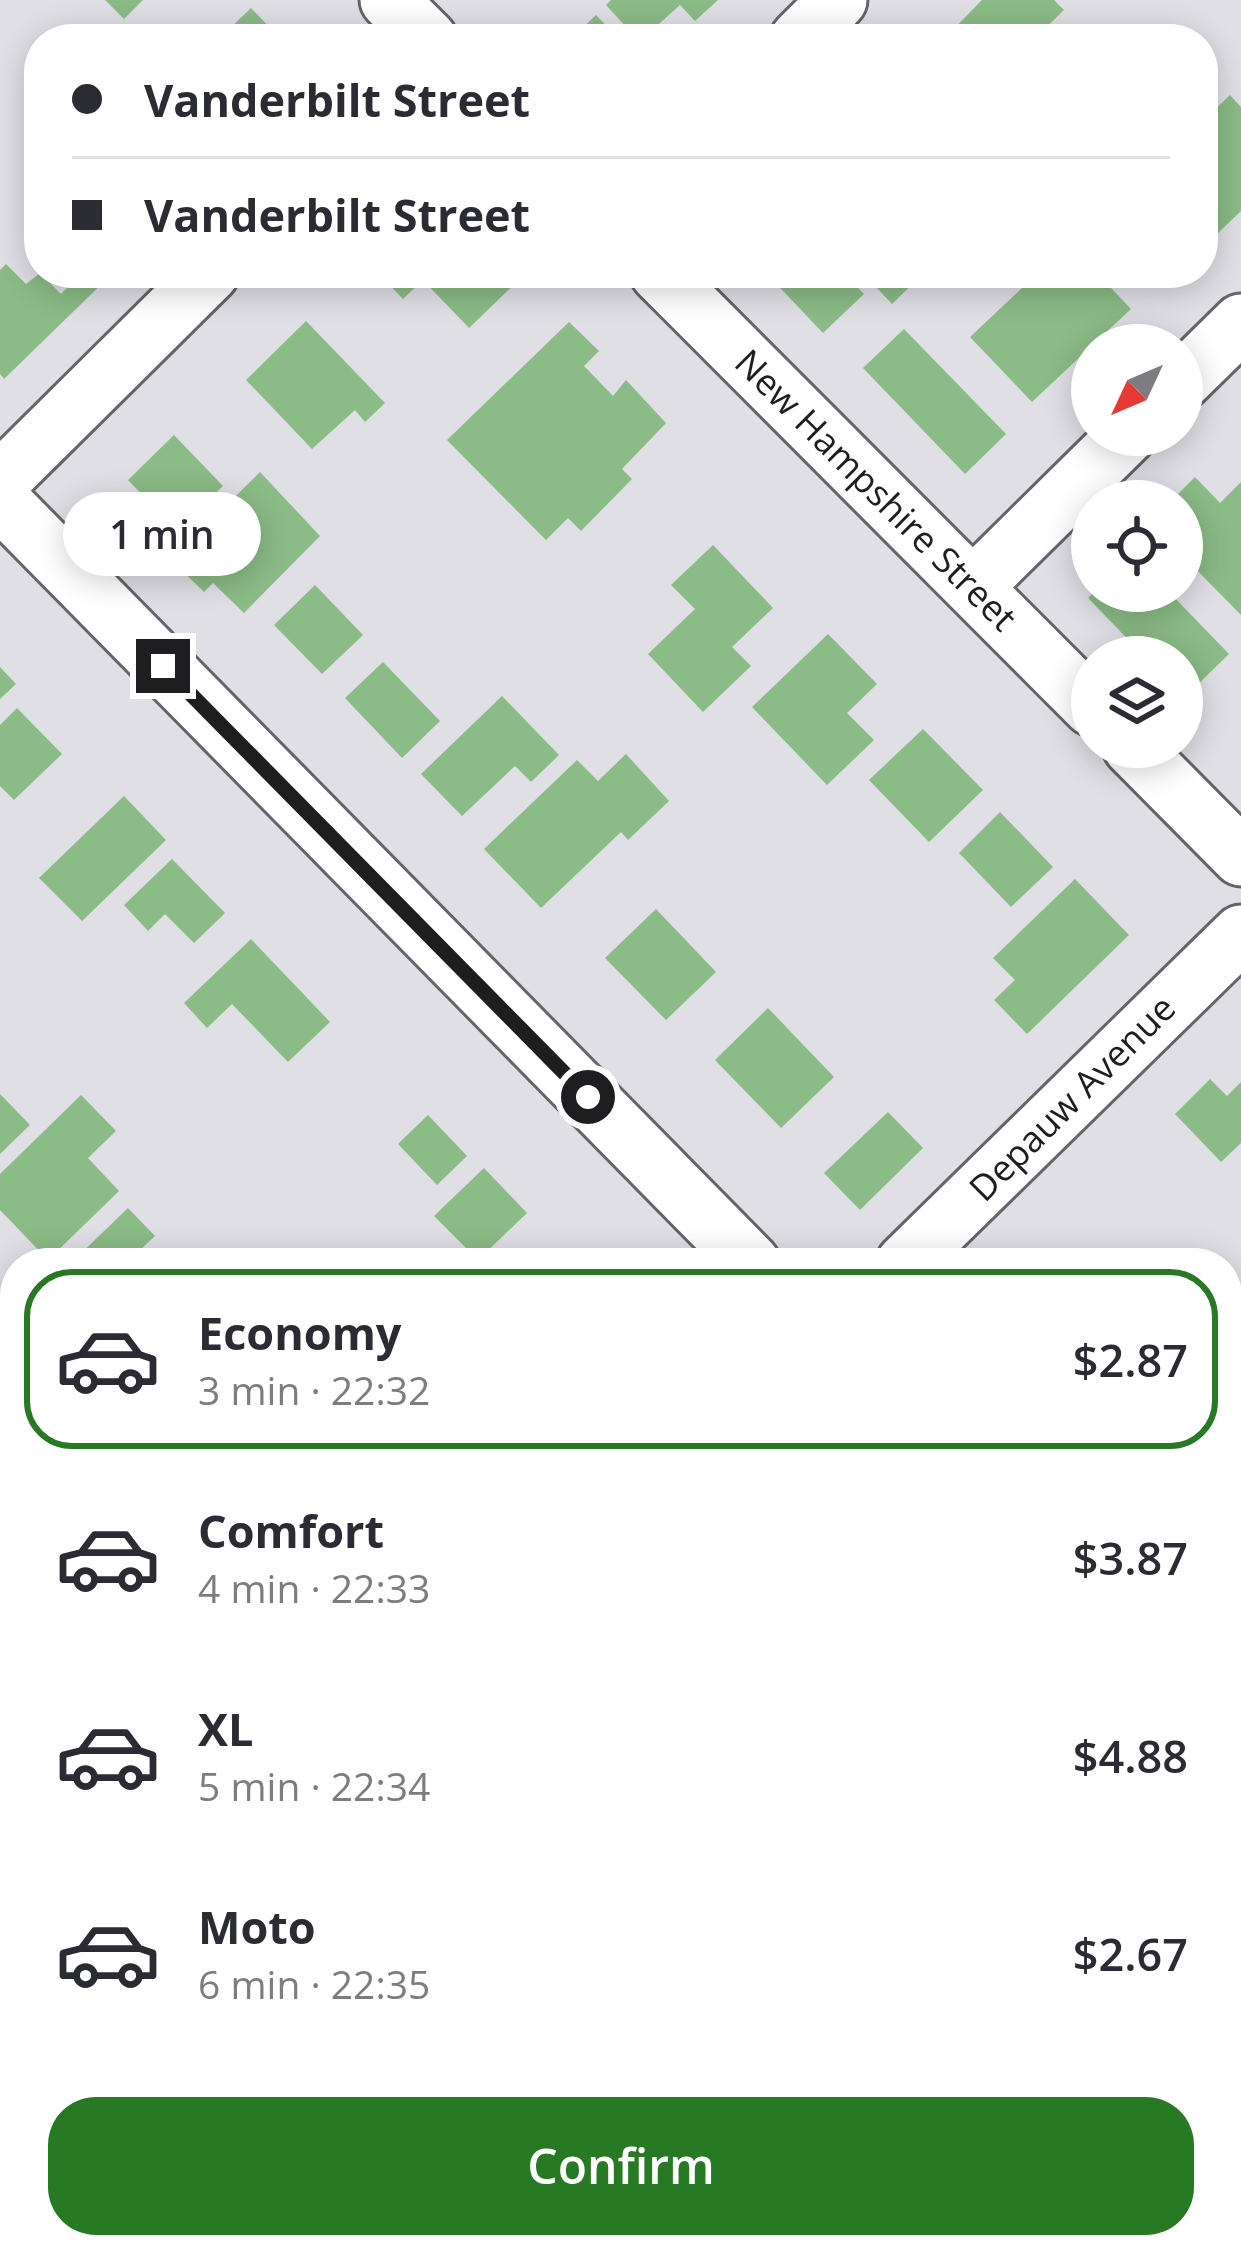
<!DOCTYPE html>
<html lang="en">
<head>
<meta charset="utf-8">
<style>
	:root { --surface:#fff; --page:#f7f7f7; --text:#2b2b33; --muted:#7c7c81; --line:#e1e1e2; --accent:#277924 }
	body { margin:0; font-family:"Open Sans",sans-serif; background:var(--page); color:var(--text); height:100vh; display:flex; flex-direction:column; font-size:45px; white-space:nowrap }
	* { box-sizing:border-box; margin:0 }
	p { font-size:39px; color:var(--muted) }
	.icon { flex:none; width:66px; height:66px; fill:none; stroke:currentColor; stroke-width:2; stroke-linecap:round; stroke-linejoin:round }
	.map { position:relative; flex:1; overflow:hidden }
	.sheet { position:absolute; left:0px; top:1248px; width:1242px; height:1011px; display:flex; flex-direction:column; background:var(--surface); border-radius:48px 48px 0 0; box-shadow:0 6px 30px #0003 }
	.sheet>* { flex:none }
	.guide { position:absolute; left:24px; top:24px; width:1194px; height:264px; border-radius:48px; box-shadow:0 6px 30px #0003; display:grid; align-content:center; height:264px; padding:0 48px; background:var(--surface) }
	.needle { width:78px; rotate:226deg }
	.tools { position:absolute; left:1071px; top:324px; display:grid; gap:24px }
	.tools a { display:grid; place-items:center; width:132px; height:132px; border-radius:50%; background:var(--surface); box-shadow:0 6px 30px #0003; font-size:60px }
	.end { position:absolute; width:54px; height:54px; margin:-27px; border:15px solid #1e1e20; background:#fff; box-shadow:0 0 0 6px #fff }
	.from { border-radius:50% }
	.bubble { position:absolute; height:84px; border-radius:42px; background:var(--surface); box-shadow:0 6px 30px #0003; font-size:39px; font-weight:600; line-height:84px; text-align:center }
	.guide b { display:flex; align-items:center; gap:42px; height:114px; font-size:45px }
	.guide b+b { border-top:3px solid var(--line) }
	.guide i { width:30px; height:30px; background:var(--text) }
	ul { padding:21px 0 0; list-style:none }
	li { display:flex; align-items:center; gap:36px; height:180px; margin:0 24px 18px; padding:0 24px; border:6px solid transparent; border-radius:48px }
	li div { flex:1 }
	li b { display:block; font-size:45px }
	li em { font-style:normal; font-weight:600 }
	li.active { border-color:var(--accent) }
	li>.icon { width:108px; height:108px; stroke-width:1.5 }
	.cta { display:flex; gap:24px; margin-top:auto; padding:24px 48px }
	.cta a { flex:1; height:138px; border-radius:48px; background:var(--accent); color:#fff; font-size:48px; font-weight:600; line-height:138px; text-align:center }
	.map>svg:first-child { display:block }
</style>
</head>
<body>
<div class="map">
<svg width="1241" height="2257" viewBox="0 0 1241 2257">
	<rect width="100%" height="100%" fill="#e0dfe6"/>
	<path fill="#8bbb86" d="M105,0H143L124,19Z
		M611,0H718L695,21L680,5L642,39H637L606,5Z
		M982,0H1054L1064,10L1034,39H944Z
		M251,8L281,39H219Z
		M596,15L619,39H571Z
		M1230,95L1241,107V211L1216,235L1203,222V121Z
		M6,264L26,284L40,273L61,294L82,273H113L4,379L0,374V270Z
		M378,273H518L522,277L469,328L423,280L403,299Z
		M766,273H844L864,294L823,333Z
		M863,273H924L892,304Z
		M1038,273H1048L1061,286L1074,273H1097L1131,309L1032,402L970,337Z
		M306,321L385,403L365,422L355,410L312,449L246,380Z
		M569,322L599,351L584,366L613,396L626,380L666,423L622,469L632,479L581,531L568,518L546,540L447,440Z
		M904,329L1006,434L965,474L863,368Z
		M174,435L223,486L177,531L128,480Z
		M260,472L320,536L244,613L213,583L204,592L171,560Z
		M1195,477L1220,503L1241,482V615L1182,555V532L1190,524L1182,516V501H1171Z
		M713,545L773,608L732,647L751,666L703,712L648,654L695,609L671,585Z
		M315,585L363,635L322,674L274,625Z
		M1095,591H1168L1229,654L1184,698L1182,657H1145L1088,598Z
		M828,634L877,684L847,713L874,740L827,785L752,707Z
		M383,662L440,721L402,758L345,698Z
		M0,667L16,684L0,699Z
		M502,696L559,755L531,782L515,766L462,816L421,774Z
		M17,708L62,754L14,800L0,786V725Z
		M923,729L983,790L929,842L869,780Z
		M626,754L669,801L628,840L621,832L541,908L484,849L577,760L598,781Z
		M124,796L166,840L82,921L39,878Z
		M1000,812L1053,867L1011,907L959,853Z
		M172,859L225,913L194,943L165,914L148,931L124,905Z
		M1075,879L1129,935L1027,1034L994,1000L1015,980L993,958Z
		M656,909L716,972L666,1020L605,958Z
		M251,939L330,1022L288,1062L232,1004L207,1028L184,1003Z
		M768,1008L834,1077L781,1128L715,1060Z
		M1210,1079L1227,1096L1241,1082V1143L1221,1162L1175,1114Z
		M0,1094L30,1125L0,1154Z
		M81,1095L116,1131L88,1158L119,1191L48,1260L0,1210V1174Z
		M888,1112L923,1148L860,1210L824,1173Z
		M428,1115L467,1156L437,1185L398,1144Z
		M484,1168L527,1213L478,1260L434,1216Z
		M128,1208L155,1236L136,1254L144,1263H71Z
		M1231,1311L1241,1321V1360L1231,1370L1227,1366V1315Z
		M1241,1446V1539L1227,1553V1460Z
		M0,1529L15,1545V1555L0,1570Z
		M1241,1570V1602L1227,1587Z
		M15,1576V1684L0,1698V1590Z
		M1235,1922L1241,1928V2031L1227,2045V1930Z
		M0,1984L15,2000V2069L0,2084Z
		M95,2244H176L164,2257H108Z
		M613,2244H680L693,2257H599Z
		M1014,2244H1073L1059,2257H1027Z"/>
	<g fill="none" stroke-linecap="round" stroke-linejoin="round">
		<g stroke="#65646a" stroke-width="63">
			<path id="minor" d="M389,0L428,39
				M799,39L838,0
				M659,273L1092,707
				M1182,381L1241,323
				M0,481L210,273
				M0,500L751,1263
				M973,587L1127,435
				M1132,747L1241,857
				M905,1263L1241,934
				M0,1382L15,1397
				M1227,1743L1241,1757
				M0,2167L15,2152
				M1227,2195L1241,2181
				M847,2244L859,2257
				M0,2251L5,2257
				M1166,2257L1179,2244"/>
		</g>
		<use href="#minor" stroke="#fff" stroke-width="57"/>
	</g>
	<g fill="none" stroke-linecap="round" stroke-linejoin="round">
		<path stroke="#1e1e20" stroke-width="15" d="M163,666L588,1097"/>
	</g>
	<g text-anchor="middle" stroke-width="10" stroke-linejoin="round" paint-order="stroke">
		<g font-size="36" fill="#1e1e20" stroke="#fff">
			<text transform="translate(876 490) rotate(45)" y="13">New Hampshire Street</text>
			<text transform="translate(1072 1098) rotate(-45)" y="13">Depauw Avenue</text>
		</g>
	</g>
</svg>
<div class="tools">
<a><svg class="needle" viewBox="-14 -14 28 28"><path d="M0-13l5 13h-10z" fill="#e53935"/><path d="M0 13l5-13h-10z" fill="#7c7c81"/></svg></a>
<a><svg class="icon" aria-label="locate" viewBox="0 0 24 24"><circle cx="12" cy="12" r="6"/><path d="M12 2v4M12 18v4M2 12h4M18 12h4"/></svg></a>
<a><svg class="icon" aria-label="layers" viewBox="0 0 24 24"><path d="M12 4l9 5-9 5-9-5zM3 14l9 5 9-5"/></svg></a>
</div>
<i class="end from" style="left:588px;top:1097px"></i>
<i class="end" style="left:163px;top:666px"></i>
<div class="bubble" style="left:63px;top:492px;width:198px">1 min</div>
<div class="guide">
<b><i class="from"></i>Vanderbilt Street</b>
<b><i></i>Vanderbilt Street</b>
</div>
<section class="sheet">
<ul>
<li class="active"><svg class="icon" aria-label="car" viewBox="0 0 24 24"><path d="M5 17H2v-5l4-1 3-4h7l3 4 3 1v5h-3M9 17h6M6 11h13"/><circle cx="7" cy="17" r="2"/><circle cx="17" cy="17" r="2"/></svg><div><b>Economy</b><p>3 min · 22:32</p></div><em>$2.87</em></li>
<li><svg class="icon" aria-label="car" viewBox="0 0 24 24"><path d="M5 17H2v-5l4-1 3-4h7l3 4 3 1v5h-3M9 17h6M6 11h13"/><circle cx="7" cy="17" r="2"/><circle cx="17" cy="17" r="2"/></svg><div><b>Comfort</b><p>4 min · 22:33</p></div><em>$3.87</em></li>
<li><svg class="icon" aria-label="car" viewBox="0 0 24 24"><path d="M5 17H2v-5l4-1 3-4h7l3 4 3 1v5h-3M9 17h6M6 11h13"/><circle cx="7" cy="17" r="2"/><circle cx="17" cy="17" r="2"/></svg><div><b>XL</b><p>5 min · 22:34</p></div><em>$4.88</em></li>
<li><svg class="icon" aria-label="car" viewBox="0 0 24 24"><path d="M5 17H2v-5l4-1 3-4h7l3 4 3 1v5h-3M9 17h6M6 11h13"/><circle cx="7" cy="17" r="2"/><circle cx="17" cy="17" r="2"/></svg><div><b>Moto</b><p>6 min · 22:35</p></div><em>$2.67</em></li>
</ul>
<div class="cta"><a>Confirm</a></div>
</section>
</div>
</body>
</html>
